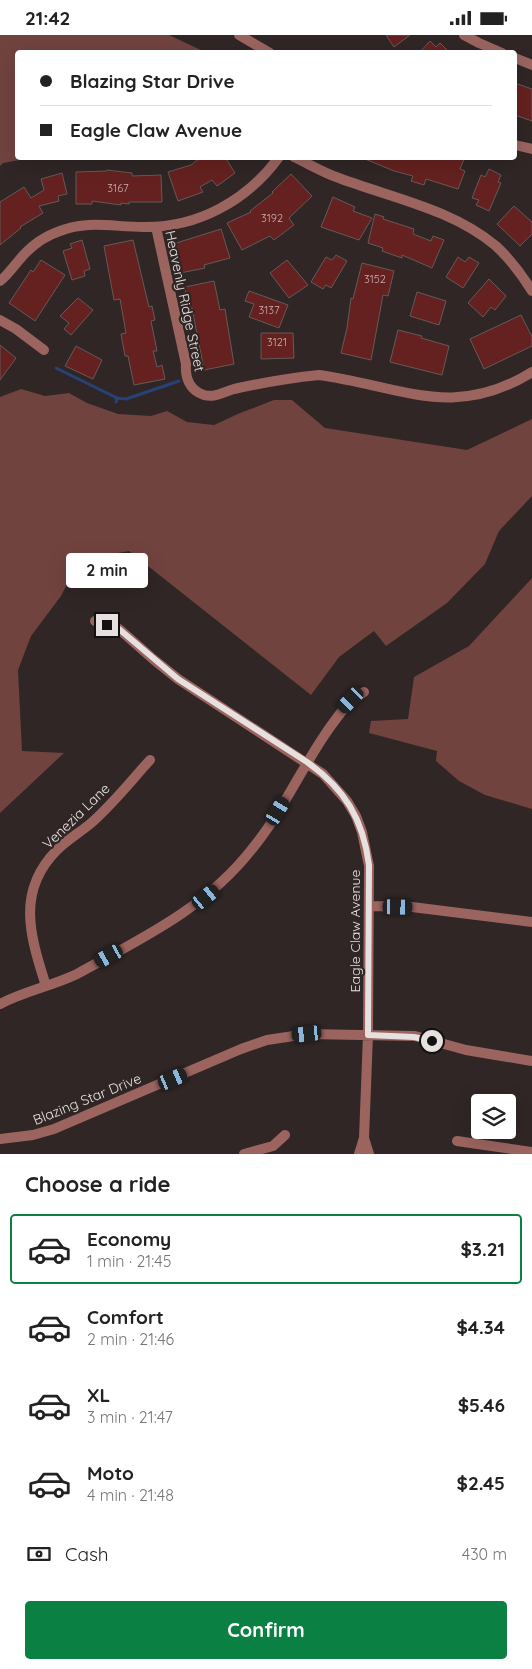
<!DOCTYPE html>
<html lang="en">
<head>
<meta charset="utf-8">
<style>
	:root { --surface:#fff; --page:#f6f6f6; --text:#222; --muted:#767676; --line:#e0e0e0; --accent:#0b8043 }
	body { margin:0; font-family:Quicksand,sans-serif; background:var(--page); color:var(--text); height:100vh; display:flex; flex-direction:column; font-size:19px; white-space:nowrap }
	* { box-sizing:border-box; margin:0 }
	p { font-size:16px; color:var(--muted) }
	.icon { flex:none; width:28px; height:28px; fill:none; stroke:currentColor; stroke-width:2; stroke-linecap:round; stroke-linejoin:round }
	.map { position:relative; height:1119px; overflow:hidden }
	.panel { display:flex; flex-direction:column; background:var(--surface); flex:1 }
	.panel>* { flex:none }
	.hud { position:absolute; left:15px; top:15px; width:502px; height:110px; border-radius:5px; box-shadow:0 5px 20px #0002; display:grid; align-content:center; height:110px; padding:0 25px; background:var(--surface) }
	.buttons { position:absolute; left:471px; top:1059px; display:grid; gap:10px }
	.buttons a { display:grid; place-items:center; width:45px; height:45px; border-radius:5px; background:var(--surface); box-shadow:0 5px 20px #0002; font-size:25px }
	.end { position:absolute; width:22px; height:22px; margin:-11px; border:6px solid #e6e0df; background:#111; box-shadow:0 0 0 2px #111 }
	.from { border-radius:50% }
	.bubble { position:absolute; height:35px; border-radius:5px; background:var(--surface); box-shadow:0 5px 20px #0002; font-size:16px; font-weight:800; line-height:35px; text-align:center }
	.car { position:absolute; width:15px; height:30px; margin:-15px -8px; border-radius:6px; box-shadow:0 0 4px 1px #0007; background:linear-gradient(#222 24%,#8ab4d8 0 40%,#222 0 76%,#8ab4d8 0 86%,#222 0) }
	.hud b { display:flex; align-items:center; gap:18px; height:48px; font-size:19px }
	.hud b+b { border-top:1px solid var(--line) }
	.hud i { width:12px; height:12px; background:var(--text) }
	ul { padding:0; list-style:none }
	li { display:flex; align-items:center; gap:15px; height:70px; margin:0 10px 8px; padding:0 15px; border:2px solid transparent; border-radius:5px }
	li div { flex:1 }
	li b { display:block; font-size:19px }
	li em { font-style:normal; font-weight:800 }
	li.current { border-color:var(--accent) }
	li>.icon { width:45px; height:45px; stroke-width:1.5 }
	h2 { padding:0 25px; font-size:22px; line-height:60px }
	.pay { display:flex; align-items:center; gap:12px; height:55px; padding:0 25px; font-size:19px }
	.pay p { margin-inline-start:auto }
	.primary-button { display:flex; gap:10px; margin-top:auto; padding:10px 25px }
	.primary-button a { flex:1; height:58px; border-radius:5px; background:var(--accent); color:#fff; font-size:20px; font-weight:800; line-height:58px; text-align:center }
	.status { display:flex; justify-content:space-between; align-items:center; height:35px; padding:0 25px; background:var(--surface); direction:ltr }
	.status svg { height:14px; fill:currentColor }
	.map>svg:first-child { display:block }
</style>
</head>
<body>
<div class="status"><b>21:42</b><svg viewBox="0 0 49 12"><path d="M0 12V9h3v3zM5 12V6h3v6zM10 12V3h3v9zM15 12V0h3v12zM26 1h20v11H26zM47 4h2v5h-2z"/></svg></div>
<div class="map">
<svg width="532" height="1119" viewBox="0 0 532 1119">
	<rect width="100%" height="100%" fill="#2f2625"/>
	<path fill="#71433f" d="M0,0H169L205,17L18,18V122L31,123L3,128L0,131Z
		M21,354L45,361L69,358L87,368L118,379L151,381L167,376L187,387L214,390L240,378L274,365H292L325,393L467,415L532,384V461L499,496L485,529L447,568L386,611L374,596L339,622L311,660L129,516L79,525L61,561L31,601L18,635L22,716L64,718L0,778V362Z
		M532,543V774L485,760L459,746L436,726L437,716L369,698L371,686L408,684L414,642L469,611Z"/>
	<g fill="none" stroke-linecap="round" stroke-linejoin="round">
		<path stroke="#264379" stroke-width="3" d="M56,333L117,363
			M116,367L117,363L126,364L179,346"/>
	</g>
	<path fill="#64211f" stroke="#655a59" d="M386,0H410L394,12Z
		M430,6L436,12L440,8L450,18H419Z
		M515,48L532,54V86L515,80Z
		M201,122H225L235,138L217,151L212,145L200,152L203,157L178,166L168,137L191,130Z
		M360,122H460L464,124L460,134L465,136L458,154L426,144L424,150L411,146L413,141L394,136Z
		M489,134L501,140L498,147L501,148L489,176L476,170L479,165L472,163L481,140L485,142Z
		M107,135L132,138V141L161,140L162,167H129V169L121,168V170L92,166V169H76V137L107,136Z
		M62,138L67,159L58,161L59,166L39,171L43,178L20,192L21,193L0,210V167L24,152L31,163L44,155L41,144Z
		M291,139L312,161L289,183L294,190L274,205L270,201L242,215L227,188L251,177L250,176L273,158L272,157Z
		M333,162L355,172L353,176L372,183L359,205L321,192Z
		M514,171L532,187V199L520,211L497,189Z
		M375,179L384,182L383,184L414,194L413,199L431,206L433,201L444,205L432,233L402,220V223L382,216L383,213L368,208Z
		M221,194L230,223L204,230L205,233L180,238L173,209Z
		M82,205L90,234L84,236L85,241L72,245L63,216L72,213L70,209Z
		M133,205L149,272L152,271L155,285L151,286L157,316H153L157,332L162,330L165,344L134,350L128,321H125L121,299L126,298L120,264L114,265L104,211Z
		M336,220L347,226L331,253L326,250L323,254L311,247L326,222L332,225Z
		M458,222L465,227L469,222L479,228L463,253L446,242Z
		M41,225L65,240L35,286L9,268L31,235L33,237Z
		M287,225L308,250L289,263L270,238Z
		M362,228L394,236L388,261L383,260L371,325L341,318L347,293L351,263L353,264Z
		M489,244L506,261L495,275L491,272L483,282L468,268Z
		M214,246L220,275L225,274L234,329L204,335L192,273L188,274L185,252Z
		M249,256L288,270L279,293L249,282L254,269L245,266Z
		M417,257L446,266L439,290L410,281Z
		M78,263L93,275L71,300L64,294L69,288L60,281Z
		M521,280L532,302V311L484,334L470,304Z
		M398,295L422,301L421,303L449,311L442,340L390,327Z
		M261,298H293L294,323L261,324Z
		M0,310L16,323L0,345Z
		M76,311L102,325L93,344L65,331Z"/>
	<g fill="none" stroke-linecap="round" stroke-linejoin="round">
		<path stroke="#9b645f" stroke-width="10" d="M239,0L270,18
			M464,0L479,8L502,18
			M515,23L532,30
			M515,110L532,114
			M294,122C309,129 324,138 339,143C392,163 452,174 496,211C510,224 522,240 532,256
			M156,192L186,329C185,342 189,355 204,360C215,363 223,357 234,354C261,348 290,343 319,340C400,351 454,386 532,337
			M0,246C8,240 13,232 20,224C30,212 45,201 60,196C87,185 114,192 143,192C197,193 247,166 279,122
			M0,285L16,294L44,315
			M95,586L119,594L153,624L178,644L323,739L347,766L356,781L362,797L369,831L368,1000L364,1103L359,1119
			M369,871L412,872L532,887
			M46,951C31,903 15,857 57,815C67,805 79,798 90,789C112,770 130,747 150,725
			M0,969C25,956 52,951 77,939C142,903 205,874 252,814C281,779 300,736 326,698C338,681 346,668 364,657
			M364,1103L369,1119
			M0,1104L33,1100L54,1094L241,1014L267,1005L307,999L415,1001L466,1015L532,1026
			M457,1106L532,1117
			M244,1119L273,1111L285,1100"/>
	</g>
	<g fill="none" stroke-linecap="round" stroke-linejoin="round">
		<path stroke="#e6e0df" stroke-width="6" d="M107,590L119,594L178,644L307,727C345,754 363,784 369,830L368,1000L414,1002L432,1006"/>
	</g>
	<g text-anchor="middle" stroke-width="4.5" stroke-linejoin="round" paint-order="stroke">
		<g font-size="11" fill="#c6b0af">
			<text x="118" y="157">3167</text>
			<text x="272" y="187">3192</text>
			<text x="375" y="248">3152</text>
			<text x="269" y="279">3137</text>
			<text x="277" y="311">3121</text>
		</g>
		<g font-size="14" fill="#e6e0df" stroke="#2f2625">
			<text transform="translate(185 266) rotate(78)" y="5">Heavenly Ridge Street</text>
			<text transform="translate(76 781) rotate(-44)" y="5">Venezia Lane</text>
			<text transform="translate(355 896) rotate(-90)" y="5">Eagle Claw Avenue</text>
			<text transform="translate(87 1064) rotate(-22)" y="5">Blazing Star Drive</text>
		</g>
	</g>
</svg>
<div class="buttons">
<a><svg class="icon" aria-label="layers" viewBox="0 0 24 24"><path d="M12 4l9 5-9 5-9-5zM3 14l9 5 9-5"/></svg></a>
</div>
<i class="end from" style="left:432px;top:1006px"></i>
<i class="end" style="left:107px;top:590px"></i>
<div class="bubble" style="left:66px;top:518px;width:82px">2 min</div>
<i class="car" style="left:351px;top:665px;rotate:224deg"></i>
<i class="car" style="left:278px;top:776px;rotate:31deg"></i>
<i class="car" style="left:206px;top:862px;rotate:51deg"></i>
<i class="car" style="left:398px;top:872px;rotate:91deg"></i>
<i class="car" style="left:109px;top:921px;rotate:241deg"></i>
<i class="car" style="left:307px;top:999px;rotate:264deg"></i>
<i class="car" style="left:173px;top:1044px;rotate:67deg"></i>
<div class="hud">
<b><i class="from"></i>Blazing Star Drive</b>
<b><i></i>Eagle Claw Avenue</b>
</div>
</div>
<section class="panel">
<h2>Choose a ride</h2>
<ul>
<li class="current"><svg class="icon" aria-label="car" viewBox="0 0 24 24"><path d="M5 17H2v-5l4-1 3-4h7l3 4 3 1v5h-3M9 17h6M6 11h13"/><circle cx="7" cy="17" r="2"/><circle cx="17" cy="17" r="2"/></svg><div><b>Economy</b><p>1 min · 21:45</p></div><em>$3.21</em></li>
<li><svg class="icon" aria-label="car" viewBox="0 0 24 24"><path d="M5 17H2v-5l4-1 3-4h7l3 4 3 1v5h-3M9 17h6M6 11h13"/><circle cx="7" cy="17" r="2"/><circle cx="17" cy="17" r="2"/></svg><div><b>Comfort</b><p>2 min · 21:46</p></div><em>$4.34</em></li>
<li><svg class="icon" aria-label="car" viewBox="0 0 24 24"><path d="M5 17H2v-5l4-1 3-4h7l3 4 3 1v5h-3M9 17h6M6 11h13"/><circle cx="7" cy="17" r="2"/><circle cx="17" cy="17" r="2"/></svg><div><b>XL</b><p>3 min · 21:47</p></div><em>$5.46</em></li>
<li><svg class="icon" aria-label="car" viewBox="0 0 24 24"><path d="M5 17H2v-5l4-1 3-4h7l3 4 3 1v5h-3M9 17h6M6 11h13"/><circle cx="7" cy="17" r="2"/><circle cx="17" cy="17" r="2"/></svg><div><b>Moto</b><p>4 min · 21:48</p></div><em>$2.45</em></li>
</ul>
<div class="pay"><svg class="icon" aria-label="cash" viewBox="0 0 24 24"><path d="M3 7h18v10H3z"/><circle cx="12" cy="12" r="2"/></svg>Cash<p>430 m</p></div>
<div class="primary-button"><a>Confirm</a></div>
</section>
</body>
</html>
